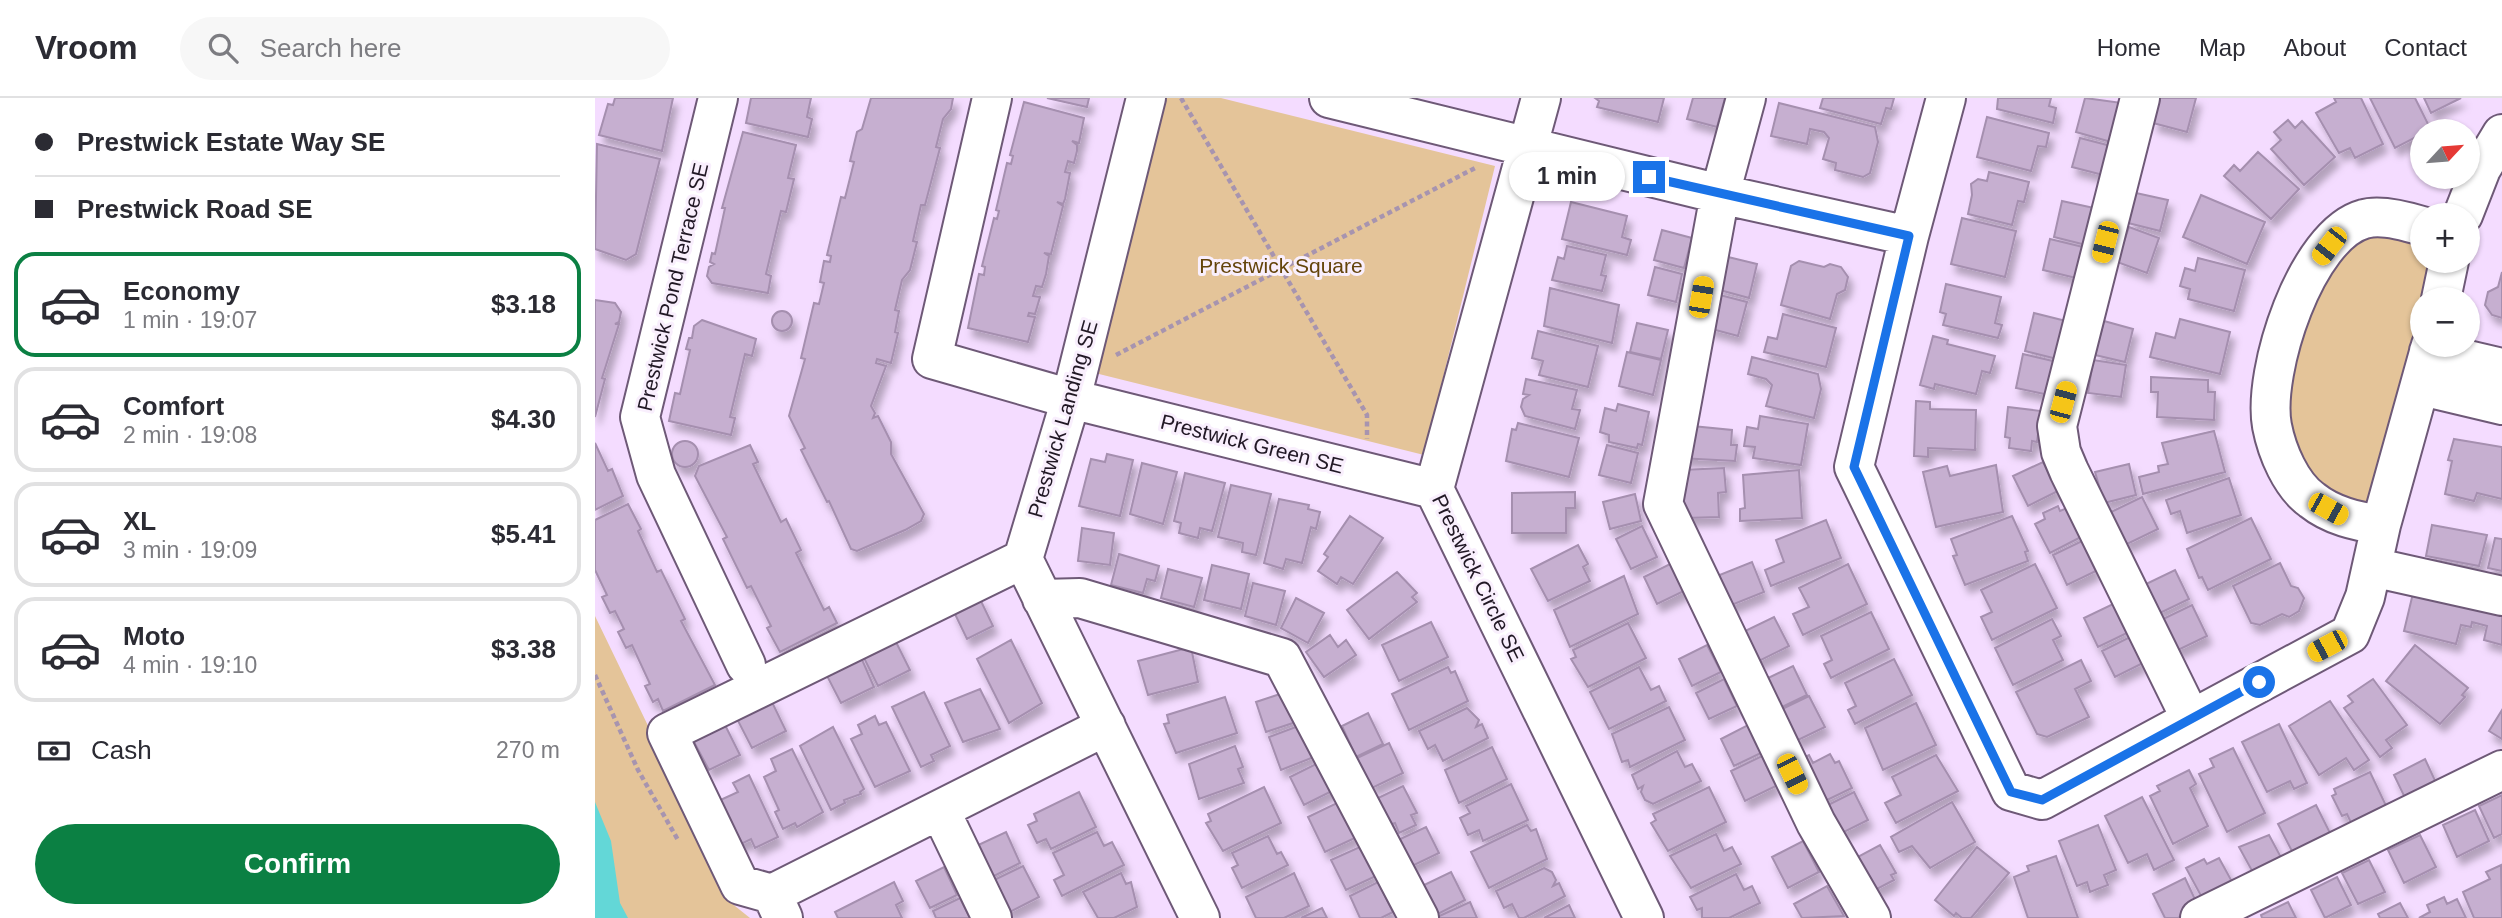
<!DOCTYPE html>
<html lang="en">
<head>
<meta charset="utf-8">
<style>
	:root { --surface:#fff; --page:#f7f7f7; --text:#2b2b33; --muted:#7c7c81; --line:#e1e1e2; --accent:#0b8043 }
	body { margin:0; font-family:Helvetica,sans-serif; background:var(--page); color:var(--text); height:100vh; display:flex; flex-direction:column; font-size:26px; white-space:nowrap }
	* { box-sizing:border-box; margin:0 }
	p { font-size:23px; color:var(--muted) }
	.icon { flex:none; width:38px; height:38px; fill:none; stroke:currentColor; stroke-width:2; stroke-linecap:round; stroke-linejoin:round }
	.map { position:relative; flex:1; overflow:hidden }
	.panel { display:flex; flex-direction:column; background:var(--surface); width:595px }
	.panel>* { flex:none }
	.banner { display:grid; align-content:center; height:154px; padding:0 35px; background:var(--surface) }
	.needle { width:46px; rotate:64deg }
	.buttons { position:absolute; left:1815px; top:21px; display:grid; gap:14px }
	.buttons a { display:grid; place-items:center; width:70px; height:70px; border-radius:50%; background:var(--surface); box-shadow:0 2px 5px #0004; font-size:35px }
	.end { position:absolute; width:32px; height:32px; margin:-16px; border:9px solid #1a73e8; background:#fff; box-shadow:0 0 0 4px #fff }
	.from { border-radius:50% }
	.bubble { position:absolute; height:49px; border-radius:24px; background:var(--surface); box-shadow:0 2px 5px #0004; font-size:23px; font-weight:800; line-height:49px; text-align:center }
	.car { position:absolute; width:21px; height:42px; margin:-21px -10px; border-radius:9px; box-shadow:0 0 5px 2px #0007; background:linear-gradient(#f5c518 24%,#345 0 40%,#f5c518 0 76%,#345 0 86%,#f5c518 0) }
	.banner b { display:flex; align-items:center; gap:24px; height:66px; font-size:26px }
	.banner b+b { border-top:2px solid var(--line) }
	.banner i { width:18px; height:18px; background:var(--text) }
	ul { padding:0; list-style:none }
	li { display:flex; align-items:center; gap:21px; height:105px; margin:0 14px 10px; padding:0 21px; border:4px solid var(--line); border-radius:21px }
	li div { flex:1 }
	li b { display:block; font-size:26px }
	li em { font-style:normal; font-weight:800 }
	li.active { border-color:var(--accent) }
	li>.icon { width:63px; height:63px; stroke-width:1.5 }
	.pay { display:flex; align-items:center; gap:18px; height:77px; padding:0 35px; font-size:26px }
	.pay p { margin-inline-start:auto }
	.primary-button { display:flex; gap:14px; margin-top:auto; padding:14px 35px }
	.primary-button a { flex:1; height:80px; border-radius:42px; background:var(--accent); color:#fff; font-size:28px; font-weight:800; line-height:80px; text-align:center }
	header { display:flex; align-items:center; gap:42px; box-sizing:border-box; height:98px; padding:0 35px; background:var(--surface); border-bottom:2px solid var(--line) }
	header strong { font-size:33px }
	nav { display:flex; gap:38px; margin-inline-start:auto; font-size:24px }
	.search { width:490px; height:63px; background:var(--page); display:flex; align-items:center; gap:18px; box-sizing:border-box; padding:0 24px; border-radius:38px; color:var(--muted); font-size:26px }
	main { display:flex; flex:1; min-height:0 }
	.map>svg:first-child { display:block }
</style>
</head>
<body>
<header>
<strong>Vroom</strong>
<div class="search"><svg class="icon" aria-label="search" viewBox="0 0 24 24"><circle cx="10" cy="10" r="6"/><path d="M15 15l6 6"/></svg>Search here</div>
<nav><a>Home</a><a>Map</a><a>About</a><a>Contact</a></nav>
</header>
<main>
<section class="panel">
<div class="banner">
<b><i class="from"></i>Prestwick Estate Way SE</b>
<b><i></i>Prestwick Road SE</b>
</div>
<ul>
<li class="active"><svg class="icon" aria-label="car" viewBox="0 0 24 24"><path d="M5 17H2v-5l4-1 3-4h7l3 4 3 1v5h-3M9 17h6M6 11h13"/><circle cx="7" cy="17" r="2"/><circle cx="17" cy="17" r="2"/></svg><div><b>Economy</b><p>1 min · 19:07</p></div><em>$3.18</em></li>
<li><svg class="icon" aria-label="car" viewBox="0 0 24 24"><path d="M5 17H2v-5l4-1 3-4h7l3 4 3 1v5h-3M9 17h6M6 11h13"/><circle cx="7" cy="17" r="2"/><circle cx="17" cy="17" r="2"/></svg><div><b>Comfort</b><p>2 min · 19:08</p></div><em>$4.30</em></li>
<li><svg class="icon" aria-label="car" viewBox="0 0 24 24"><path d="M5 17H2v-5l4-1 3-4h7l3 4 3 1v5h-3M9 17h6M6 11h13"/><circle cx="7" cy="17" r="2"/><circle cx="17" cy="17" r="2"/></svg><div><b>XL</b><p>3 min · 19:09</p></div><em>$5.41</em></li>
<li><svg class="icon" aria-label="car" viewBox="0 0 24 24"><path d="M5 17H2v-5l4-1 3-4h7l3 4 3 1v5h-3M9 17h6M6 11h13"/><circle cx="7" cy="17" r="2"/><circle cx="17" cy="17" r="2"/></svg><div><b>Moto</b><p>4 min · 19:10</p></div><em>$3.38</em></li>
</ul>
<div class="pay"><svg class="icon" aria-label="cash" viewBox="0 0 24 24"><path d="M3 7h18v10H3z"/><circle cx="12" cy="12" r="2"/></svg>Cash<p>270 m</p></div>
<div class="primary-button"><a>Confirm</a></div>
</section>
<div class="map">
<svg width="1907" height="820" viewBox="0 0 1907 820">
	<defs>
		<filter id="shadow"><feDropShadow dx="4.5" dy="8" stdDeviation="3.5" flood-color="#0004"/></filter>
	</defs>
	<rect width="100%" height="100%" fill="#f4dcff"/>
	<path fill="#e4c499" d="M567,0H626L900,68L829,357L500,275Z
		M1827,128V163H1854L1846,201H1827V247L1787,423L1715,402L1680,265L1745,133Z
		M0,518L129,785L135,804L155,820H0Z"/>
	<path fill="#63d7d7" d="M0,704L16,743L25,805L33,820H0Z"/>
	<path fill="#c6afd0" stroke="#a58faf" stroke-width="2" filter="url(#shadow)" d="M20,0H78L67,53L4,37L13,6L18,7Z
		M156,0H216L212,19L217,21L213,39L151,25Z
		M276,0H358L356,11L348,21L341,49L345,50L330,107H326L318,143L322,144L315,172L307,182L300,212L304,213L300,234L303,235L296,265L282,261L281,265L291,268L276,308L280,315L278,320L283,318L296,344V356L329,416L326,423L310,432L262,453L256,451L234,403L232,404L206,352L210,350L194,318L210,261L206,260L219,205L224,206L229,185L225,184L229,163L235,164L236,158L232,157L246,99L250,100L259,64L255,63L262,34L267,31Z
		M452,0H494L492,9Z
		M1000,0H1069L1063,24L1002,9L1004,3Z
		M1098,0H1130L1122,29L1092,21Z
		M1228,0H1299L1296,11L1291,10L1286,26L1225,10Z
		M1403,0H1456L1454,8L1461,10L1458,25L1402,11Z
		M1490,0L1527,5L1516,44L1481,34Z
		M1565,0H1601L1592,34L1558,25Z
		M1739,0H1766L1788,46L1760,60L1755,50L1744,55L1721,15L1741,4Z
		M1775,0H1820L1836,32L1827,33V36L1800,50Z
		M1829,0H1866L1836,15Z
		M429,4L489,20L484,45L477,43L482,47V53L479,65L473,63L470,74L475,75L470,101L468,106L462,104L468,108L456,156L449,155L454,158L451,176L447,189L441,188L438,198L445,199L440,216L434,215L433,218L440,219L433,244L373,230L384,176L389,177L390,169L387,168L399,120L402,121L404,113L401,112L412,65L416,66L418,58L415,57Z
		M1184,5L1280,29L1283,44L1275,75L1268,79L1240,72L1241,65L1228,61L1234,40L1229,34L1215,31L1212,46L1176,38Z
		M1392,19L1454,35L1451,49L1443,48L1436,73L1382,59Z
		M1693,22L1700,30L1707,23L1740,59L1709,87L1676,51L1686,42L1679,34Z
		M148,34L201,47L193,80L199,81L191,114L186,113L171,176L176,178L173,195L117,185L112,178L114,169L119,166L115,164L117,155L120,156L130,110H127Z
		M1485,40L1516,48L1508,77L1477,69Z
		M2,46L65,61L41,156L31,162L0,151Z
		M1663,54L1704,91L1676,121L1629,78L1639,67L1645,73Z
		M1394,74L1434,84L1429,104L1423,103L1417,127L1373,116L1377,97L1376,86L1383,81L1392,83Z
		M1541,95L1573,102L1565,133L1533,125Z
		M1606,97L1670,124L1652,166L1588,139Z
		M1467,103L1499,110L1491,147L1459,139Z
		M976,104L1032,118L1027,139L1036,142L1032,157L967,141Z
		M1367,120L1421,133L1410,179L1356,166Z
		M1534,129L1564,140L1552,175L1522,164Z
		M1067,132L1097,140L1089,170L1059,162Z
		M1455,141L1488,149L1481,180L1448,172Z
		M972,148L1011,157L1006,177L1011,178L1007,193L957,182L963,159L969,161Z
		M1129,158L1162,166L1154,200L1121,191Z
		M1603,160L1650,172L1639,213L1593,201L1595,191L1585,188L1590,170L1600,173Z
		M1204,163L1229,169L1235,166L1246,169L1253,179L1250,192L1242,196L1235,221L1186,207L1196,168Z
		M1060,169L1087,176L1081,204L1053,197Z
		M1907,174V220L1897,217L1890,207L1893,194L1903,189Z
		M1351,186L1406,199L1400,225L1407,227L1403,240L1348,227L1351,216L1345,214Z
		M955,190L1024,207L1017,245L949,228Z
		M1121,196L1152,204L1143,238L1113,230Z
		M0,202L20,205L26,214L24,224L20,226H24L7,280L10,281L0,319Z
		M177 223a10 10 0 1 1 20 0a10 10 0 1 1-20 0Z
		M1439,215L1471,223L1462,261L1430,253Z
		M1188,216L1241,230L1231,269L1169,254L1173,239L1182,241Z
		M1585,221L1635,234L1625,276L1555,259L1561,235L1580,240Z
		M107,222L161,241L157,258L150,256L135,319L140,320L136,337L74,323L80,295L85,296L95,252L91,251L94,240H97L99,228Z
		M1509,223L1538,231L1530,264L1500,257Z
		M1042,225L1073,232L1066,261L1035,254Z
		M943,233L1003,248L993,289L944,277L948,263L937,260Z
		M1338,238L1353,242L1352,246L1400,258L1395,275L1387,273L1381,296L1340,286L1339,291L1325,287Z
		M1032,254L1066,262L1058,297L1024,288Z
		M1428,256L1462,264L1454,297L1421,290Z
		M1157,259L1223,276L1226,291L1219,320L1171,308L1177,287L1171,281L1153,276Z
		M1498,262L1531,267L1526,299L1493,295Z
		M1556,279L1613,282V294H1620L1619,322L1562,319L1563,294H1556Z
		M931,281L982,292L977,311L985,312L980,331L930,318L926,309L928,301L934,297L928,296Z
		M1321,303L1335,304V311L1381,312L1380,352L1333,350V359L1319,358Z
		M1023,306L1054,314L1047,347L1043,346L1042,350L1014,344V337L1005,334L1010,310L1021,313Z
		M1413,309L1446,313L1442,344L1437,343L1436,353L1414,350L1415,340L1410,339Z
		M1165,318L1213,326L1206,367L1158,360L1160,349L1149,348L1152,329L1163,331Z
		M923,325L984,340L974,379L911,363L917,331L921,332Z
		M1087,327L1137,332L1136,347H1142L1140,363L1084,360Z
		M1619,333L1630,374L1548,396L1544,379L1564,374L1563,368L1573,366L1567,345Z
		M1859,341L1907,349V401L1882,395L1879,403L1850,396L1857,363L1853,362Z
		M77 356a13 13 0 1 1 26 0a13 13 0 1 1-26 0Z
		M0,345L13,373L17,371L28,398L0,412Z
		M155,347L163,364L158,366L186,424L191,421L206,452L201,455L229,512L234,509L242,525L185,554L172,530L176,528L156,488L152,490L128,441L132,439L100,378L104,368Z
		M1012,347L1043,355L1036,385L1004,377Z
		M512,356L538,362L525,418L484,408L496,361L510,364Z
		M1448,364L1463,393L1433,408L1418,378Z
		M547,365L582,374L568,426L535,416Z
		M1534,366L1541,397L1509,405L1500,374Z
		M1401,367L1408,414L1341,429L1328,374L1352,368L1355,378Z
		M1129,370L1131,394L1123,395L1124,419L1090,420L1087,372Z
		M1204,372L1207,420L1145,423V411L1150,410L1148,377Z
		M590,375L630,385L617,433L605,430L603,440L584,435L586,425L579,423Z
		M1634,380L1646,417L1592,435L1585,413L1576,416L1571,402Z
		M636,387L676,396L661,457L647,454L648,445L623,439Z
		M980,394V410H971V435H917V395Z
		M1040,396L1046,423L1015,431L1008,404Z
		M1547,399L1563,431L1530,447L1514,415Z
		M684,401L714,407L713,411L725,414L721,431L716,429L707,465L691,461L688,471L669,465Z
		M33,406L46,431L43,433L62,474L66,472L90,521L86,523L120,587L68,613L63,601L58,604L50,588L55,586L37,547L31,550L23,534L29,531L20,513L15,515L7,499L12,497L0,472V422Z
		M1463,408L1465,413L1472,410L1486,439L1455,455L1440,426L1450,421L1448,415Z
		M755,418L788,440L758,486L746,479L742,486L723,473L733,459L729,456Z
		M1417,418L1433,453L1430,454L1433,463L1370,487L1358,458L1362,457L1356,441Z
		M1656,420L1676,461L1613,492L1607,479L1604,480L1592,451Z
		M1231,422L1246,460L1176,488L1170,472L1189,464L1181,442Z
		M1837,427L1892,437L1884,468L1831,458Z
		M1047,428L1062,459L1036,471L1021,441Z
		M487,430L519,435L515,467L483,463Z
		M1900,440L1907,441V473L1893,470Z
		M1487,443L1501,473L1472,487L1458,457Z
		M983,447L993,466L988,469L995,483L953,503L936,471Z
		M524,456L564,468L560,483L552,481L548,495L516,487Z
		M1157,464L1169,494L1134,508L1122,478Z
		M1077,465L1091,492L1062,506L1049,479Z
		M1685,465L1696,488L1703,490L1709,500L1704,513L1694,519L1687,516L1665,527L1656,525L1638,488Z
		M1253,466L1272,506L1208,537L1198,516L1214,509L1204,490Z
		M1440,466L1462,510L1397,542L1386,519L1397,514L1386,492Z
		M617,467L654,476L646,511L609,502Z
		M573,471L607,480L599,509L566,500Z
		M1580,472L1594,501L1563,516L1549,487Z
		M802,474L822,495L817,499L822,504L774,541L752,512Z
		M1029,478L1043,516L975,549L959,512Z
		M658,485L690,493L681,527L650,518Z
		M1819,491L1907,513V547L1889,542L1892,528L1877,524L1876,529L1866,527L1861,546L1809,533Z
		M384,499L398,528L372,541L358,512Z
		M701,500L729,515L713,545L686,530Z
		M1518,506L1532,535L1503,549L1489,520Z
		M1597,507L1612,538L1581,553L1566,522Z
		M1276,514L1294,551L1236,580L1229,566L1237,562L1226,538Z
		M1179,519L1194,548L1160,565L1146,535Z
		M1457,521L1466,538L1458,542L1468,562L1418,587L1400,550Z
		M836,524L853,559L804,583L787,547Z
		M1033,525L1051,560L993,589L976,561L981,559L978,552Z
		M735,537L743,549L751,542L761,557L729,579L711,554Z
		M1535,539L1548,565L1520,579L1507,553Z
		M299,540L315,572L283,588L267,556Z
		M416,542L447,605L414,625L382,561Z
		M1112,547L1126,574L1097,588L1084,561Z
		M1820,547L1873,590L1867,597L1870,599L1845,626L1791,583Z
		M596,549L603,584L553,597L543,563Z
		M265,557L279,589L246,605L230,574Z
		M1299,561L1317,597L1260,626L1253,612L1261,608L1250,585Z
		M1486,562L1496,583L1480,591L1494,619L1452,639L1442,636L1421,594Z
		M1198,568L1212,597L1183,611L1169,582Z
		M853,569L856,575L860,573L873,603L814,632L797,596Z
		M1044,569L1056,592L1064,588L1071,603L1014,631L995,594Z
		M1129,581L1142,608L1114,621L1101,595Z
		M1778,581L1812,627L1791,642L1797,650L1785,659L1749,610L1758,604L1753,598Z
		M385,591L405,631L368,644L350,605Z
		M329,594L355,648L336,657L339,663L326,669L297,609Z
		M691,594L701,624L671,634L661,604Z
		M1214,598L1230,629L1201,643L1185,612Z
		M630,599L642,635L581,655L569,626L574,625L572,617Z
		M175,600L191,633L157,650L140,617Z
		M1735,603L1774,662L1759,672L1751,660L1724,677L1694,628Z
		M1321,605L1341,647L1288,672L1270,630Z
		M1074,609L1090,642L1035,669L1033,662L1027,664L1017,636Z
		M872,610L884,622L881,629L887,626L893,640L848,663L840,647L833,651L824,633Z
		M1907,612V641L1894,633Z
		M773,615L788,646L761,659L747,628Z
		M280,618L284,627L291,624L315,673L280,689L256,641L267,636L263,627Z
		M1684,626L1712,685L1699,691L1695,683L1672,694L1647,644Z
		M130,627L145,657L114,672L98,642Z
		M706,627L719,659L686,672L674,639Z
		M1153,627L1166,655L1139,668L1126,641Z
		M238,629L269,691L265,694L266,696L249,702L250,705L236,712L205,648Z
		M794,645L808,675L777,690L762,660Z
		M640,648L648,669L643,671L649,685L604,701L594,666Z
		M897,649L912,681L864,705L850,672Z
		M1638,650L1670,715L1632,734L1604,676L1619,669L1615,661Z
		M197,651L228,714L202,729L200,725L188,731L180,714L184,712L169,679L181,673L176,661Z
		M1082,653L1090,669L1097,666L1106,683L1058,706L1050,702L1046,694L1048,688L1043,691L1037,677Z
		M1235,656L1240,665L1244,663L1257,690L1228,704L1204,662L1214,657L1218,665Z
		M1341,657L1363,693L1301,725L1290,705L1306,697L1297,679Z
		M1167,658L1181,688L1150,703L1136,673Z
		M1830,661L1843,689L1812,704L1799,677Z
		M725,664L739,692L709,707L695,679Z
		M1594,672L1601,686L1595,690L1613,728L1578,746L1555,698L1565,693L1562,688Z
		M1775,674L1794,714L1759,731L1752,716L1747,718L1737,698L1741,696L1739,691Z
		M154,677L183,739L160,750L156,741L142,748L121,704L143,694L138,685Z
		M916,686L933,722L888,743L884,732L873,737L865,720L875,715L871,708Z
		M808,688L822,715L816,717L821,727L804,735L800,725L794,727L781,701Z
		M669,689L686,725L628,753L611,725L616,723L613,716Z
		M1114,689L1131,724L1073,753L1056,725L1061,722L1058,716Z
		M484,694L501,729L456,751L451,741L442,745L433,727L442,723L439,716Z
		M1259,694L1273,722L1247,735L1233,707Z
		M1907,697V736L1899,740L1884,708Z
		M1547,699L1579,762L1559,772L1552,756L1533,765L1510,718Z
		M744,704L762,739L730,754L713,719Z
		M1357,704L1380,744L1335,770L1317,748L1304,754L1296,739Z
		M1721,707L1738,741L1700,759L1683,726Z
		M1880,712L1894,743L1862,759L1848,727Z
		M932,727L936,733L941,731L952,761L894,790L876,754Z
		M1503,727L1521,772L1509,777L1513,787L1495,794L1492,784L1482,788L1464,743Z
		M831,729L844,755L815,769L803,742Z
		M411,734L425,765L395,780L379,749Z
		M502,734L509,748L517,744L529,767L467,798L459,782L469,777L458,755Z
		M1121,736L1129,753L1137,749L1146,766L1096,790L1075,758Z
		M1674,737L1689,765L1661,780L1644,749Z
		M1825,737L1841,769L1809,785L1793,752Z
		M673,738L682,756L686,754L693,767L647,790L637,770L643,767L637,755Z
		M1208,743L1224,774L1193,790L1177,759Z
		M1285,747L1301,775L1296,777L1299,782L1280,792L1257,762Z
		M767,748L781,778L751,792L736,762Z
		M1382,749L1414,775L1376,820H1367L1361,815L1359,818L1340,802Z
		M1461,758L1483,820H1433L1419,779L1434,773L1432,768Z
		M1624,760L1641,791L1611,807L1591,770L1609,761L1612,766Z
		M1774,762L1790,794L1763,806L1747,775Z
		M1906,767L1907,820H1879L1868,794L1895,781L1891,774Z
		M428,768L444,799L413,815L397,783Z
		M349,769L362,797L335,810L321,783Z
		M949,770L957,774L961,782L958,788L964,785L970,798L929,820H924L917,806L909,810L901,793Z
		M856,774L870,802L839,818L825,789Z
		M526,775L531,786L536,784L542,809L519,820H503L488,794Z
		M699,775L714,808L689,820H661L651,799Z
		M1141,776L1149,792L1157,788L1165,805L1134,820H1107V810L1102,812L1095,799Z
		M1742,779L1756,807L1730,820L1716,792Z
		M1590,780L1604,810L1583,820H1570L1558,796Z
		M299,784L308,803L301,807L307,820H243L240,814Z
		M783,784L798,814L786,820H765L755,798Z
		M1232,788L1249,818L1207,820L1199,806Z
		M1849,799L1852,806L1862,801L1871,820H1824L1835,814L1832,807Z
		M365,800L375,820H341L338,813Z
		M875,804L882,820H840Z
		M1693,804L1701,820H1667L1666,817Z
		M1805,805L1813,820H1785L1783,816Z
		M974,807L980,820H949Z
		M727,810L732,820H706Z"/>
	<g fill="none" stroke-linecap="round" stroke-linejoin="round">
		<g stroke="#6e5977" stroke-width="42">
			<path id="minor" d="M123,0L45,319L61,377L151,567
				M397,0L337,261L476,301L839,391
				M551,0L476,301L428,461L605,820
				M734,0L1125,96L1314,138
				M946,0L839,391L1049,820
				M1151,0L1125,96L1068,406L1221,725L1276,820
				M1351,0L1314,138L1259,369L1416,693L1447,702L1755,536L1770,499L1786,427L1836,247
				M1545,0L1462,328L1466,354L1474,373L1596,621
				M1868,117L1886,71L1907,36
				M1846,201L1854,163
				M1834,253L1907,270
				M1827,288L1907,307
				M1786,427C1761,423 1737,418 1717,402C1696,387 1682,354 1677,328C1667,274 1711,137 1769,121C1785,116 1811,123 1827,128
				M1777,469L1907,498
				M447,501L485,500L687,560L824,820
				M345,712L397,820
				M177,796L145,787L72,635L428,461
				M188,820L177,796L511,628
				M1605,820L1907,672"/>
		</g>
		<path stroke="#a794af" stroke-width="4.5" stroke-dasharray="5 3.5" stroke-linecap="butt" d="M586,0L772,317V341
			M521,257L880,70
			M0,577L43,672L83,742"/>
		<use href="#minor" stroke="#fff" stroke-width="38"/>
	</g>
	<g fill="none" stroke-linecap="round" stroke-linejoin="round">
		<path stroke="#1a73e8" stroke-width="9" d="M1054,79L1314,138L1259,369L1416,694L1447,702L1664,584"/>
	</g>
	<g text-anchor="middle" stroke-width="6" stroke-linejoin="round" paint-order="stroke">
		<g font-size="21" fill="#64440b" stroke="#f9effd">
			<text x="686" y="175">Prestwick Square</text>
		</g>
		<g font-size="21" fill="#211825" stroke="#f9effd">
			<text transform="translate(78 189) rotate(-77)" y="7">Prestwick Pond Terrace SE</text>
			<text transform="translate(468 321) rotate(-74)" y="7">Prestwick Landing SE</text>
			<text transform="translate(657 346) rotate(14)" y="7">Prestwick Green SE</text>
			<text transform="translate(883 480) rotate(64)" y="7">Prestwick Circle SE</text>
		</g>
	</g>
</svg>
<div class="buttons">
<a><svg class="needle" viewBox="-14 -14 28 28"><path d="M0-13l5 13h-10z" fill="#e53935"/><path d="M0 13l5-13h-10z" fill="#7c7c81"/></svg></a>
<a>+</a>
<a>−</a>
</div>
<i class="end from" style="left:1664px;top:584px"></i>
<i class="end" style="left:1054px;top:79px"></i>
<div class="bubble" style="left:914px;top:54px;width:116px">1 min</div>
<i class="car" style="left:1510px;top:144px;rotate:194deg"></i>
<i class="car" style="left:1734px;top:148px;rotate:218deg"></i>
<i class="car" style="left:1106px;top:199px;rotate:10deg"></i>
<i class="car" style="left:1468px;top:304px;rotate:15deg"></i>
<i class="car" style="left:1733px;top:411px;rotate:119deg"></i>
<i class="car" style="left:1732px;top:548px;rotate:242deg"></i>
<i class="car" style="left:1197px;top:676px;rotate:154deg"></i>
</div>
</main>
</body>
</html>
